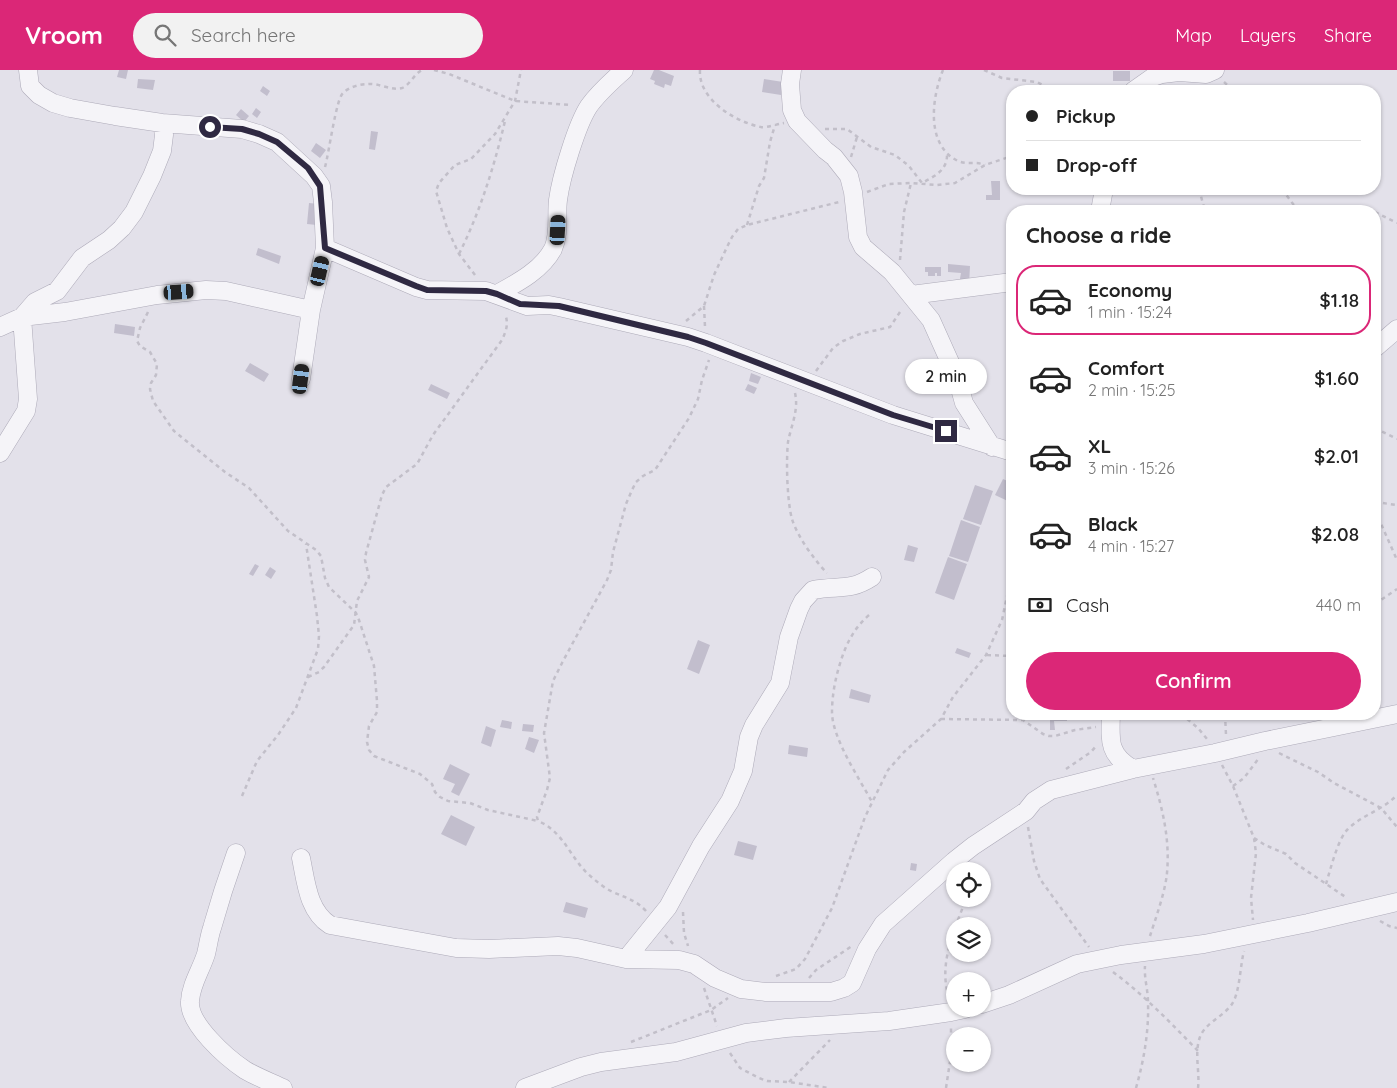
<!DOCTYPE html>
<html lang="en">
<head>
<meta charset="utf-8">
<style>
	:root { --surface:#fff; --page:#f2f2f2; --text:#222; --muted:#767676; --line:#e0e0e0; --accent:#db2777 }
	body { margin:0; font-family:Quicksand,sans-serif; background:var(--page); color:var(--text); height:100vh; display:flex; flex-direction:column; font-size:19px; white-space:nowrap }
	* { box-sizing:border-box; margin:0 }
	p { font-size:16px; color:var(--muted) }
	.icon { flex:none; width:28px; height:28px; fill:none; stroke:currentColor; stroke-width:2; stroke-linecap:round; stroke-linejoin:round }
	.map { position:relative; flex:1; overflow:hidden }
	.details { position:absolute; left:1006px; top:135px; width:375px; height:515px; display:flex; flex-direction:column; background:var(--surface); border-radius:20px; box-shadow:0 1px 4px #0004 }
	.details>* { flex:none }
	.banner { position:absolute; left:1006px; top:15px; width:375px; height:110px; border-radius:20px; box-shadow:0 1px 4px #0004; display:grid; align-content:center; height:110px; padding:0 20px; background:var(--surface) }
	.buttons { position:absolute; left:946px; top:792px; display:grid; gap:10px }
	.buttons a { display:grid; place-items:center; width:45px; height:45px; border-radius:50%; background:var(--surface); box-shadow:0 1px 4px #0004; font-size:25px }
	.end { position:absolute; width:22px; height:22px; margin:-11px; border:6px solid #2f2942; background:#fff; box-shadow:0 0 0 2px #fff }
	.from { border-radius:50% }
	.bubble { position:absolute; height:35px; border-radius:18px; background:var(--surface); box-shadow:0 1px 4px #0004; font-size:16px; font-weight:600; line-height:35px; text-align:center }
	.car { position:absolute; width:15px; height:30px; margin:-15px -8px; border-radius:6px; box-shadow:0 0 4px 1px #0007; background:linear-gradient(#222 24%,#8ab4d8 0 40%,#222 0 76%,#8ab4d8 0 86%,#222 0) }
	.banner b { display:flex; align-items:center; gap:18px; height:48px; font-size:19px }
	.banner b+b { border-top:1px solid var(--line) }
	.banner i { width:12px; height:12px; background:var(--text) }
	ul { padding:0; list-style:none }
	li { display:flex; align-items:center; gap:15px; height:70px; margin:0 10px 8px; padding:0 10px; border:2px solid transparent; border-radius:20px }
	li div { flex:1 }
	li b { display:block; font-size:19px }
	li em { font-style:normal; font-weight:600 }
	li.selected { border-color:var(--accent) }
	li>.icon { width:45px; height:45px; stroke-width:1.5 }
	h2 { padding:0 20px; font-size:22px; line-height:60px }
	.pay { display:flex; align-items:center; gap:12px; height:55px; padding:0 20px; font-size:19px }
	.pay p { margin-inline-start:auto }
	.primary-button { display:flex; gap:10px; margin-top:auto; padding:10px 20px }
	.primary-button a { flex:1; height:58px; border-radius:30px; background:var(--accent); color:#fff; font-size:20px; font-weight:600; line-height:58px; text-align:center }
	header { display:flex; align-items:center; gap:30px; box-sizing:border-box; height:70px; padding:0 25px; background:var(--accent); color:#fff }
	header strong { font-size:24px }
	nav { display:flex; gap:28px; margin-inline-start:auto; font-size:18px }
	.search { width:350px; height:45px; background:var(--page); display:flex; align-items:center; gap:12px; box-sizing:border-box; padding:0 18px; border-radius:28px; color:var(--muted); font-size:19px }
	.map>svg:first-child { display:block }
</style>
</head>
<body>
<header>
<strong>Vroom</strong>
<div class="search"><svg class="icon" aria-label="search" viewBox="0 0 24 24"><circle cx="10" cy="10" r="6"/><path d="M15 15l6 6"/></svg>Search here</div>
<nav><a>Map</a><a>Layers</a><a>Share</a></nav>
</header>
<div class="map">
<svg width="1397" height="1018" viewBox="0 0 1397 1018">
	<rect width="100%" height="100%" fill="#e3e1ea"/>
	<path fill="#c2becd" d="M119,0H128L126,9L117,7Z
		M654,0H659L674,6L671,16L665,14L664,18L654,14L655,11L650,9Z
		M1113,1H1130V11H1113Z
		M138,9L155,10L153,20L137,18Z
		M764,9L783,12L781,25L762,22Z
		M263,16L270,21L267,26L260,21Z
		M256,38L261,42L257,48L252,44Z
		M241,39L249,46L244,52L236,45Z
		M371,61L378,62L375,80L369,79Z
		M316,73L326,80L320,88L311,81Z
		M991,111H1000V130H986V125H992Z
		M309,133L319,134L317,155L307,154Z
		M258,178L281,186L279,194L256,185Z
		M948,194L970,196L969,215L959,214L961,203L948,202Z
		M925,197H941V206H937V203H935V206H928V202H925Z
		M115,254L135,257L134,266L114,263Z
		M250,293L269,304L264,312L245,301Z
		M751,303L761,307L758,314L749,311Z
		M431,314L450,323L447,329L428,320Z
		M748,314L757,318L754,324L745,320Z
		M1003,409L1012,413V433L995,425Z
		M975,415L993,421L981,455L963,449Z
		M961,450L980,457L968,492L949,486Z
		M908,475L918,478L914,492L904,490Z
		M948,487L967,494L954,530L935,523Z
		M255,494L259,496L253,506L249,504Z
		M270,497L276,501L271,509L265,505Z
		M698,570L710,575L699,604L687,599Z
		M957,578L971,583L969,588L955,583Z
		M851,619L871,625L869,633L849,628Z
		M1050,645H1067V651H1054L1055,660H1050Z
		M502,650L512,652L511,659L500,657Z
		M523,654L534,655L533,662L522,661Z
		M486,656L496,660L491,677L481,673Z
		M529,667L539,670L534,683L525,679Z
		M789,675L808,678L807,687L788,684Z
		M450,694L470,704L459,726L451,722L455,714L443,709Z
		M451,745L475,757L466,776L441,764Z
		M738,771L757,776L753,790L734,785Z
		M911,793L917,794L916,801L910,800Z
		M566,832L588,838L585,848L563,842Z"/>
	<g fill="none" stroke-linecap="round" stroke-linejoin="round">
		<g stroke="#adaab8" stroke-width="19">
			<path id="minor" d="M28,0L30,16L39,25L53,33L70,38L115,46L162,53L242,59L259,64L277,72L314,106L321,116L323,132L325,178L311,240L301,309
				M792,0L790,14L792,40L797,51L825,80L834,87L849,106L853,122L858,167L863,177L892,202L931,250L957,308L964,333L992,377
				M1133,21L1153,7L1162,4L1179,2L1206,4L1215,0
				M1100,141L1104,119
				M325,178L416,217L427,220L486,221L527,236L549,235L559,237L688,267L706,273L893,345L1012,382
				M497,224C517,213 542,200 553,179C560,163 556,146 558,130C561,107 577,54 589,36C599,22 612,11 624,0
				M911,225L1012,212
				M0,257L22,247L65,242L157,225L206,220L226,221L311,240
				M1375,278L1397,259
				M0,383L26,341L28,329L22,247L35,232L57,221L82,188L109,170L122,158L134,142L152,106L162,81L164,65L162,53
				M1111,644C1110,670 1108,685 1133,699L1215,683L1265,671L1397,644
				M236,783C227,808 219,833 212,858C209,867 208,876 206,884C201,900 191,914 190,931C188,954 227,988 245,1000C257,1007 270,1012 283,1018
				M301,788C306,812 308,841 330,855L456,878L489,879L558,876L577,878L626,889L679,890L694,894L715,908L741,919L766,922H831L844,918L852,913L867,879L883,854L954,791L973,776L1026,741L1034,731L1051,720L1133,699
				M626,889L668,837L701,776L730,731L743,701L749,667L754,655L780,613L789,567L799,539L803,531L813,520C838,515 849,522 872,507
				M982,934L1009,925L1077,894L1121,885L1204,874L1308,853L1397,832
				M525,1018L581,997L601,992L676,982L746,963L786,958L889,951L951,942L965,939"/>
		</g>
		<path stroke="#c2bfc9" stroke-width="2.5" stroke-dasharray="4 4" stroke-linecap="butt" d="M434,0L449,4L515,31L572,35
			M700,0C698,29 735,52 761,57C767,58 777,54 784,53
			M943,0C932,27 925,75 958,91C967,95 976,91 985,95
			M984,0L1002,8L1037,12L1054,21H1068
			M1224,12L1234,21
			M825,59H847L871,77L895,85L909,96L922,113C935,106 948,100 947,83
			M851,87L857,67
			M325,97C329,83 336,29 343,23C349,17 360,14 368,14C379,13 392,21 402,18C410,15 414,4 422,0
			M1199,119L1205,141
			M1282,119L1296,138L1316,141
			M867,122L889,114L911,113L937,115L955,113L985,95L1012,86
			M1337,141L1356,137L1374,141
			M1375,142L1397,153
			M747,155L759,116L764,108L770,72L775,55
			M459,184C480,142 494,97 505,51
			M900,190L904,142L911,113
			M475,205L459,184L447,158L436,121L439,113L455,95L471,89L495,64L515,31L521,0
			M704,236L705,257
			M148,242L140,258L137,271L140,276L150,282L157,294L156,305L151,313L150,319L153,331L174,361L225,402L249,418L288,461L316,480L321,486L325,508L329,517L356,543L359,550L374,596L377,631V642L369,656L367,672L369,680L374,686L420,704L432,714L435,722L440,727L448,731L470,733L488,740L538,751
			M686,251L704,236L714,205L727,177L732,167L738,159L747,155L839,132
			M816,301L833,278L843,271L860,264L890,257L902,239
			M795,323C799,340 791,356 788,372C786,391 787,431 792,449C797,466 815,491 827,503
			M1375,358L1397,369
			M1375,432L1397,435
			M1375,440L1397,490
			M1375,534L1397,519
			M869,545C853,559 845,576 839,597C835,610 832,627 832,642C832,668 859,708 872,732
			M987,585L1012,586
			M308,607L319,602L324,597L354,555L357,531L369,507L365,490L366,483L382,425L386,417L417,394L433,365L502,270C506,261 509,254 505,244
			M1181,644L1198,658L1207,669
			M1225,644L1226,665
			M941,649L1023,650L1043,664L1049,666H1055L1075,660L1096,657
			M1279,683L1318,702L1334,713L1381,738L1397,757
			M1222,695L1233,716L1254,768L1256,783L1251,828L1253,850
			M1066,699L1091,682L1097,675
			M1233,716L1244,708L1259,688
			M242,726L257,691L278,665L296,638L318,579L319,566L317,546L306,474
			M1028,757L1034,791L1040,809L1089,877
			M1254,768L1265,775L1286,784L1295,793L1347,828
			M973,801L974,793
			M1326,814C1330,801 1338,768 1348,759C1362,745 1383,740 1397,725
			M646,841C636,830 626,828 613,822C604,818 596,811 588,804C570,787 563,761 538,751L537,747L547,720L550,708L544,663L553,611L563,591L607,510L611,500L613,482L626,434L632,420L636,412L643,406L655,400L689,348L698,329L702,310L709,290
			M683,842L684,863L688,876
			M1380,851L1389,856L1397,858
			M665,865L675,876
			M1150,866C1156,847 1165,823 1167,803C1170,770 1163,740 1153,708
			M1113,902C1144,925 1171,953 1198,981
			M776,906L796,899L805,889L832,838L865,747L888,700L904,682L941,649L953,627L986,585L1002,550L1007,526
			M809,908L816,900L852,876
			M704,918L717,956
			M949,928C938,894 954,861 966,829
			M631,972L711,940L728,928
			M730,983L740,998L759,1008L767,1011L789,1012L829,1018
			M789,1012L830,970
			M946,1018L951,985V956
			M1136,1018C1144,990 1149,961 1148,932C1148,920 1144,908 1145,896
			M1198,1018C1200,1002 1194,983 1200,967C1205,953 1223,947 1232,934C1240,922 1240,896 1244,881"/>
		<use href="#minor" stroke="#f5f4f8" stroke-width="18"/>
	</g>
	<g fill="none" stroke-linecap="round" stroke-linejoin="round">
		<path stroke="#2f2942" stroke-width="6" d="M210,57L242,59L259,64L277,72L308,98L320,116L325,178L416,216L427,220L486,221L497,224L520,234L559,236L688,267L706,273L893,345L946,361"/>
	</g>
</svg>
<div class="buttons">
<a><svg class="icon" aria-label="locate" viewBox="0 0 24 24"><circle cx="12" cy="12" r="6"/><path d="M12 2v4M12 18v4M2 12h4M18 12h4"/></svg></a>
<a><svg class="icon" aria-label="layers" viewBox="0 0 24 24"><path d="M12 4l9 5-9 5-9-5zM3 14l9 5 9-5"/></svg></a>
<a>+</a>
<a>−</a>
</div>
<i class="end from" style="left:210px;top:57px"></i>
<i class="end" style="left:946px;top:361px"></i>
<div class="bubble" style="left:905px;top:289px;width:82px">2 min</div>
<i class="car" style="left:558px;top:160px;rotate:3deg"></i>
<i class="car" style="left:320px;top:201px;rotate:13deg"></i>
<i class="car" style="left:179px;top:222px;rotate:86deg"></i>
<i class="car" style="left:301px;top:309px;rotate:7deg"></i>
<div class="banner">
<b><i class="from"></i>Pickup</b>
<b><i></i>Drop-off</b>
</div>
<section class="details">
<h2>Choose a ride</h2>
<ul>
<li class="selected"><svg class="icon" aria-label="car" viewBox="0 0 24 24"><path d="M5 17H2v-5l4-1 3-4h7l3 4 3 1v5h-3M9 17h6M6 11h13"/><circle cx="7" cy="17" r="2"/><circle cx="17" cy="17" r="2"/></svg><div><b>Economy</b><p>1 min · 15:24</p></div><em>$1.18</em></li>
<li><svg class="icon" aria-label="car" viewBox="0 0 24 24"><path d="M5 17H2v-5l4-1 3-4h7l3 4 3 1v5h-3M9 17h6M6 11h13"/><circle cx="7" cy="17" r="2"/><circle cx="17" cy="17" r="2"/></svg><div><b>Comfort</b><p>2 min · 15:25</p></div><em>$1.60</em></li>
<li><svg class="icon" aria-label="car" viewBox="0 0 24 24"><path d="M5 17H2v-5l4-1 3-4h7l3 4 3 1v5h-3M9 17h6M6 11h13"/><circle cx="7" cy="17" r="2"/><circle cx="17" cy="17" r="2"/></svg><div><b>XL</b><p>3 min · 15:26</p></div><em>$2.01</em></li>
<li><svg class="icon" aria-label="car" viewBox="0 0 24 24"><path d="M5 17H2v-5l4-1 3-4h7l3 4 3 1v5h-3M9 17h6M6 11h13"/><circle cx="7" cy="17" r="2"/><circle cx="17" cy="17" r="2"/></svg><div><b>Black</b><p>4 min · 15:27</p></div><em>$2.08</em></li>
</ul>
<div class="pay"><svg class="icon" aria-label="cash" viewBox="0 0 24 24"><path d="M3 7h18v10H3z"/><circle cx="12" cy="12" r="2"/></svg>Cash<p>440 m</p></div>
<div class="primary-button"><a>Confirm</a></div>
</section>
</div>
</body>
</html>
